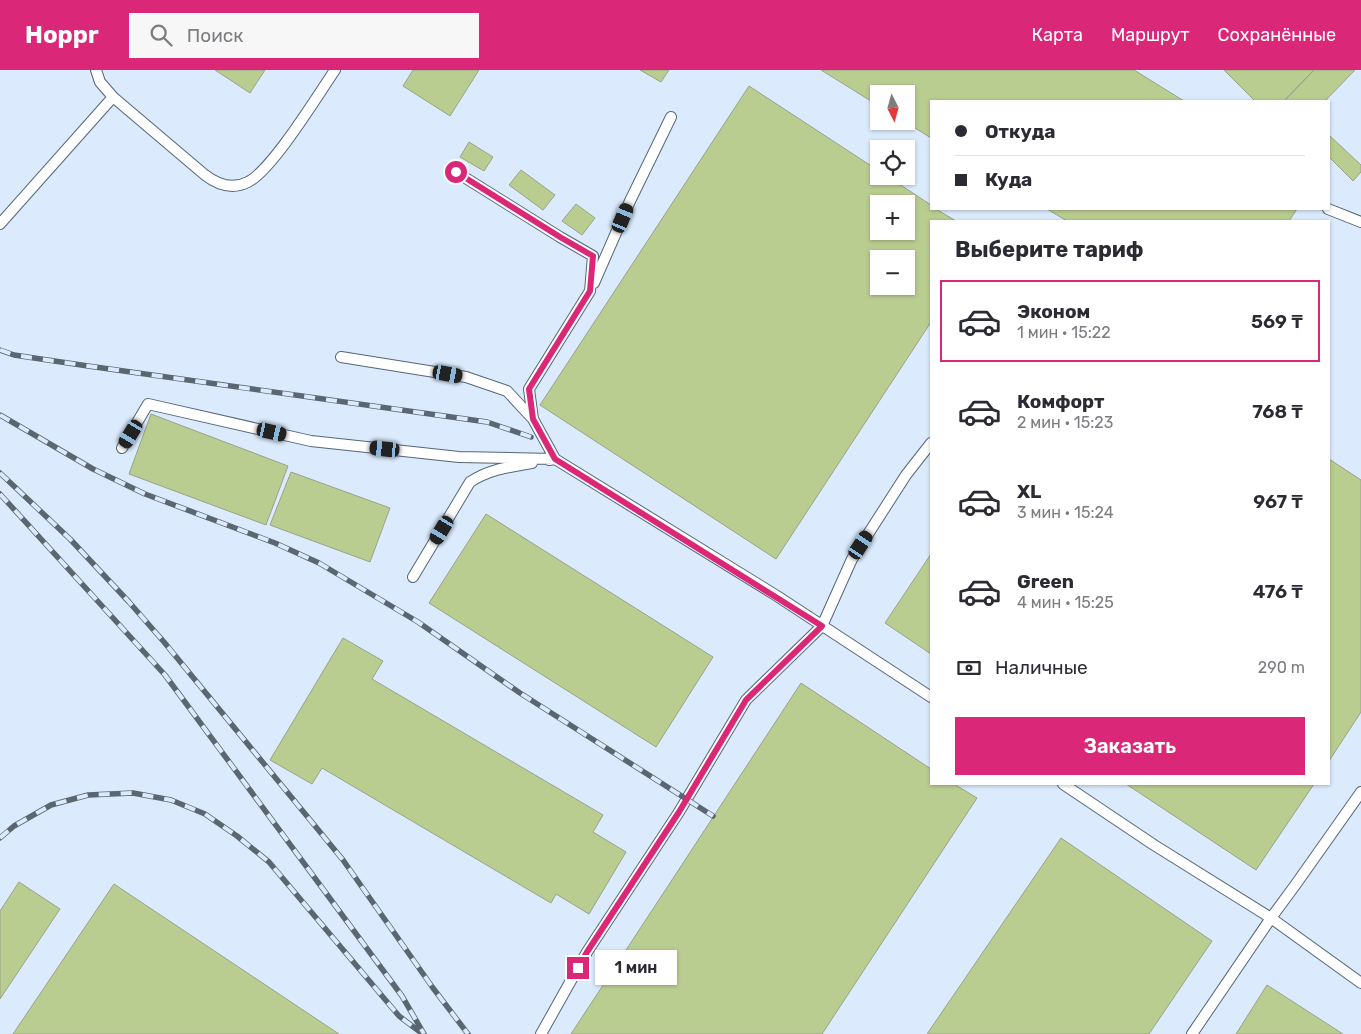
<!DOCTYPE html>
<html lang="ru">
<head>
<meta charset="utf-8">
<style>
	:root { --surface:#fff; --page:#f7f7f7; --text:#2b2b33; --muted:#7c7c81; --line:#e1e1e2; --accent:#db2777 }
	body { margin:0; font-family:Rubik,sans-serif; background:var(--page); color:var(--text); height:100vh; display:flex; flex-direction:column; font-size:19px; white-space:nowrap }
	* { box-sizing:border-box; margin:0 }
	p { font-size:16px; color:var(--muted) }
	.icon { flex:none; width:28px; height:28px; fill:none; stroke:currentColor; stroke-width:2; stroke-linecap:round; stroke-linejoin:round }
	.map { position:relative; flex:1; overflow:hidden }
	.details { position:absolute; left:930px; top:150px; width:400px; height:565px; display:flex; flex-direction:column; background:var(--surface); border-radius:0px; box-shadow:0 1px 4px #0004 }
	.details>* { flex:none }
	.guide { position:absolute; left:930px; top:30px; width:400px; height:110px; border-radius:0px; box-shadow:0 1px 4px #0004; display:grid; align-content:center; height:110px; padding:0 25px; background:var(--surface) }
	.needle { width:32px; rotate:174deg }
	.tools { position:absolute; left:870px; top:15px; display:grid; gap:10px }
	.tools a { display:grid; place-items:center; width:45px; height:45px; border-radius:0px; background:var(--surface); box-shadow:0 1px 4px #0004; font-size:25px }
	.end { position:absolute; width:22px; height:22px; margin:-11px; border:6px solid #db2777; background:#fff; box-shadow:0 0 0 2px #fff }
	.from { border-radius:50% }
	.bubble { position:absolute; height:35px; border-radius:0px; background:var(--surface); box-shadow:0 1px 4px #0004; font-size:16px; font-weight:600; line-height:35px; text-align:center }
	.car { position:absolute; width:15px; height:30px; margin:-15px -8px; border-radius:6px; box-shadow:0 0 4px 1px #0007; background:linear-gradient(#222 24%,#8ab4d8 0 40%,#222 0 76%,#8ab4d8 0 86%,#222 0) }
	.guide b { display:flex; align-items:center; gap:18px; height:48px; font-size:19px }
	.guide b+b { border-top:1px solid var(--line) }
	.guide i { width:12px; height:12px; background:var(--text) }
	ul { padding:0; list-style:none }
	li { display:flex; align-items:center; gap:15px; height:82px; margin:0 10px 8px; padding:0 15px; border:2px solid transparent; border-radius:0px }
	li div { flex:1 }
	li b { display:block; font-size:19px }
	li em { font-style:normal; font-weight:600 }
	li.selected { border-color:var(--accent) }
	li>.icon { width:45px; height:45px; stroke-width:1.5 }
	h2 { padding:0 25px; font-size:22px; line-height:60px }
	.pay { display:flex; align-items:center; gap:12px; height:55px; padding:0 25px; font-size:19px }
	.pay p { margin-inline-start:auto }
	.primary-button { display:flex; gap:10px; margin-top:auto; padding:10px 25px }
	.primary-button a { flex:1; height:58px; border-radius:0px; background:var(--accent); color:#fff; font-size:20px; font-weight:600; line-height:58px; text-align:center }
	header { display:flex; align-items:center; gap:30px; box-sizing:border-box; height:70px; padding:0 25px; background:var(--accent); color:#fff }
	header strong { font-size:24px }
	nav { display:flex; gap:28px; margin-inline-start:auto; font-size:18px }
	.search { width:350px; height:45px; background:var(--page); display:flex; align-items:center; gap:12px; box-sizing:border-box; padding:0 18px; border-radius:0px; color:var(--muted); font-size:19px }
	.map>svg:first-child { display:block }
</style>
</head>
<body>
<header>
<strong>Hoppr</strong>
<div class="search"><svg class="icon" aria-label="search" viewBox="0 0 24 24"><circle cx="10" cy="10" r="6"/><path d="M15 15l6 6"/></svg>Поиск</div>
<nav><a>Карта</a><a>Маршрут</a><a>Сохранённые</a></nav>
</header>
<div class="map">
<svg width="1361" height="964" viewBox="0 0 1361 964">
	<rect width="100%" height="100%" fill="#dbebfd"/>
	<path fill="#bacd90" stroke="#99a289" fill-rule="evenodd" d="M215,0H265L250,23Z
		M413,0H479L450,46L403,16Z
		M640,0H669L661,12Z
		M821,0H1134L1184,31H931V68L904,51H906V24H879V36Z
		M1224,0H1314L1284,31H1255Z
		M1314,0H1355L1325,31H1284Z
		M749,16L879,101V106H887L931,135V139H936L956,151H931V252L776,489L540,335ZM879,134H906V161H879ZM879,189H906V216H879Z
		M1329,65L1361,95V102L1353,111L1329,87Z
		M469,72L493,87L484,101L460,87Z
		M521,100L555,125L543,140L509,115Z
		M576,134L595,148L582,165L562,151Z
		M1047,139H1297L1289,151H1067Z
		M151,344L288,396L266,455L129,404Z
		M1329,389L1361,410V642L1329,691Z
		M291,402L390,438L370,492L270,455Z
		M486,444L713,587L656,677L429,533Z
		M931,484V584L885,553Z
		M343,568L383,591L372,609L603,745L593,762L626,782L589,844L556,824L551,833L322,698L312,714L270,690Z
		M801,613L931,699V714H954L977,728L822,964H571Z
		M1126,714H1314L1256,800Z
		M1061,768L1212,871L1149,964H927Z
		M19,812L60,839L0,929V841Z
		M114,814L339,964H13Z
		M1267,915L1343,964H1236Z"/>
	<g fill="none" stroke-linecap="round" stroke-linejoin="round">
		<g stroke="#546679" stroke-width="12">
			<path id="service" d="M113,27L205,105C218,115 232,120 248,112C272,100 318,25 335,0
				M456,102L560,167L593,186L590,221L529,319L533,349
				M1328,139L1361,152
				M0,154L113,27L100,12L96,0
				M594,213L630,131L671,47
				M122,378L148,334L311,371L459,387L555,389L533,349L507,321L466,307L341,287
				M549,390L555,389L777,526L931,627
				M413,507L470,412C490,399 509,397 532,393
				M1063,714L1154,775L1271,848L1296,814L1361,722
				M541,964L587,882L679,742L746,630L822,556L852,489L906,405L931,373
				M1192,964L1271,848L1361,913"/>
		</g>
		<use href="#service" stroke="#fff" stroke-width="10"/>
		<g stroke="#5b6671" stroke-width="5.5">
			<path id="rail" d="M0,280L14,285L88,296L487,352L531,367
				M0,345L93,399L145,424L275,473L319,493L418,552L520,623L713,746
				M0,403L70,469L129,532L164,572L343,790L433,918L468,964
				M0,424L165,605L402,926L424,964
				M0,768L14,756L51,735L88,725L133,723L171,730L205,744L237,766L269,792L399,946L420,962"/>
		</g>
		<use href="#rail" stroke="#dbebfd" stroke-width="4" stroke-dasharray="11" stroke-linecap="butt"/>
	</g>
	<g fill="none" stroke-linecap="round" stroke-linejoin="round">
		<path stroke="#db2777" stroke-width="6" d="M456,102L560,167L593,186L590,221L529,319L533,349L555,389L822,556L746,630L679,742L587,882L578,898"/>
	</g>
</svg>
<div class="tools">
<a><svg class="needle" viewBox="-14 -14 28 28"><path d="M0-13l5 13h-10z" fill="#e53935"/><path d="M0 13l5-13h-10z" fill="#7c7c81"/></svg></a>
<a><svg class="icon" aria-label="locate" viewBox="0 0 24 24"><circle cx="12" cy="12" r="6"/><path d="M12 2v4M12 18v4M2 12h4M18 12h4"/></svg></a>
<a>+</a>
<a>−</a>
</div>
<i class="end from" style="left:456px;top:102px"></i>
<i class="end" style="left:578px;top:898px"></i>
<div class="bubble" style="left:595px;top:880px;width:82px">1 мин</div>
<i class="car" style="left:623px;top:148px;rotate:23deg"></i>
<i class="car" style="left:448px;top:304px;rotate:100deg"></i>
<i class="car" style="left:272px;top:362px;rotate:103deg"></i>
<i class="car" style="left:131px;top:364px;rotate:211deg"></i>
<i class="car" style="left:385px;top:379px;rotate:276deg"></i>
<i class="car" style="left:442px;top:460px;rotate:211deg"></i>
<i class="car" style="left:861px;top:475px;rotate:33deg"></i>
<div class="guide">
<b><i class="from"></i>Откуда</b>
<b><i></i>Куда</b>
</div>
<section class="details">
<h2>Выберите тариф</h2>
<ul>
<li class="selected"><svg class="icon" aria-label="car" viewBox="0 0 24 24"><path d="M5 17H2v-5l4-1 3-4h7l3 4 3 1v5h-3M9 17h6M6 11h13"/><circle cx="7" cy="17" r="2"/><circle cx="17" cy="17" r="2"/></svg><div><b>Эконом</b><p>1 мин · 15:22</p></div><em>569 ₸</em></li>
<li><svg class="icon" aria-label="car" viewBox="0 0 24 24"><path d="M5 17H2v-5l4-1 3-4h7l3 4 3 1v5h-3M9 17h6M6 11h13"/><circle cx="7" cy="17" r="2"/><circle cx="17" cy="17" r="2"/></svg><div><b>Комфорт</b><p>2 мин · 15:23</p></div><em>768 ₸</em></li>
<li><svg class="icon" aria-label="car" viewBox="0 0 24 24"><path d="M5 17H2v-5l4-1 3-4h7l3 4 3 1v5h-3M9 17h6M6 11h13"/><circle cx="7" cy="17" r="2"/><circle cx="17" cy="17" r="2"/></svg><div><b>XL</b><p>3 мин · 15:24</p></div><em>967 ₸</em></li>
<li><svg class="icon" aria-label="car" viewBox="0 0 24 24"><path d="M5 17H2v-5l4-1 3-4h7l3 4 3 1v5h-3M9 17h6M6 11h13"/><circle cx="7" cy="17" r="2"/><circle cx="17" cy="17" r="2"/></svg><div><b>Green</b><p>4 мин · 15:25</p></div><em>476 ₸</em></li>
</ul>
<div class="pay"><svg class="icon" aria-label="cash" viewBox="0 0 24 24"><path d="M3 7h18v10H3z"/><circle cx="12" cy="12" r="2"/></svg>Наличные<p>290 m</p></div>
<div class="primary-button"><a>Заказать</a></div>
</section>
</div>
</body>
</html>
